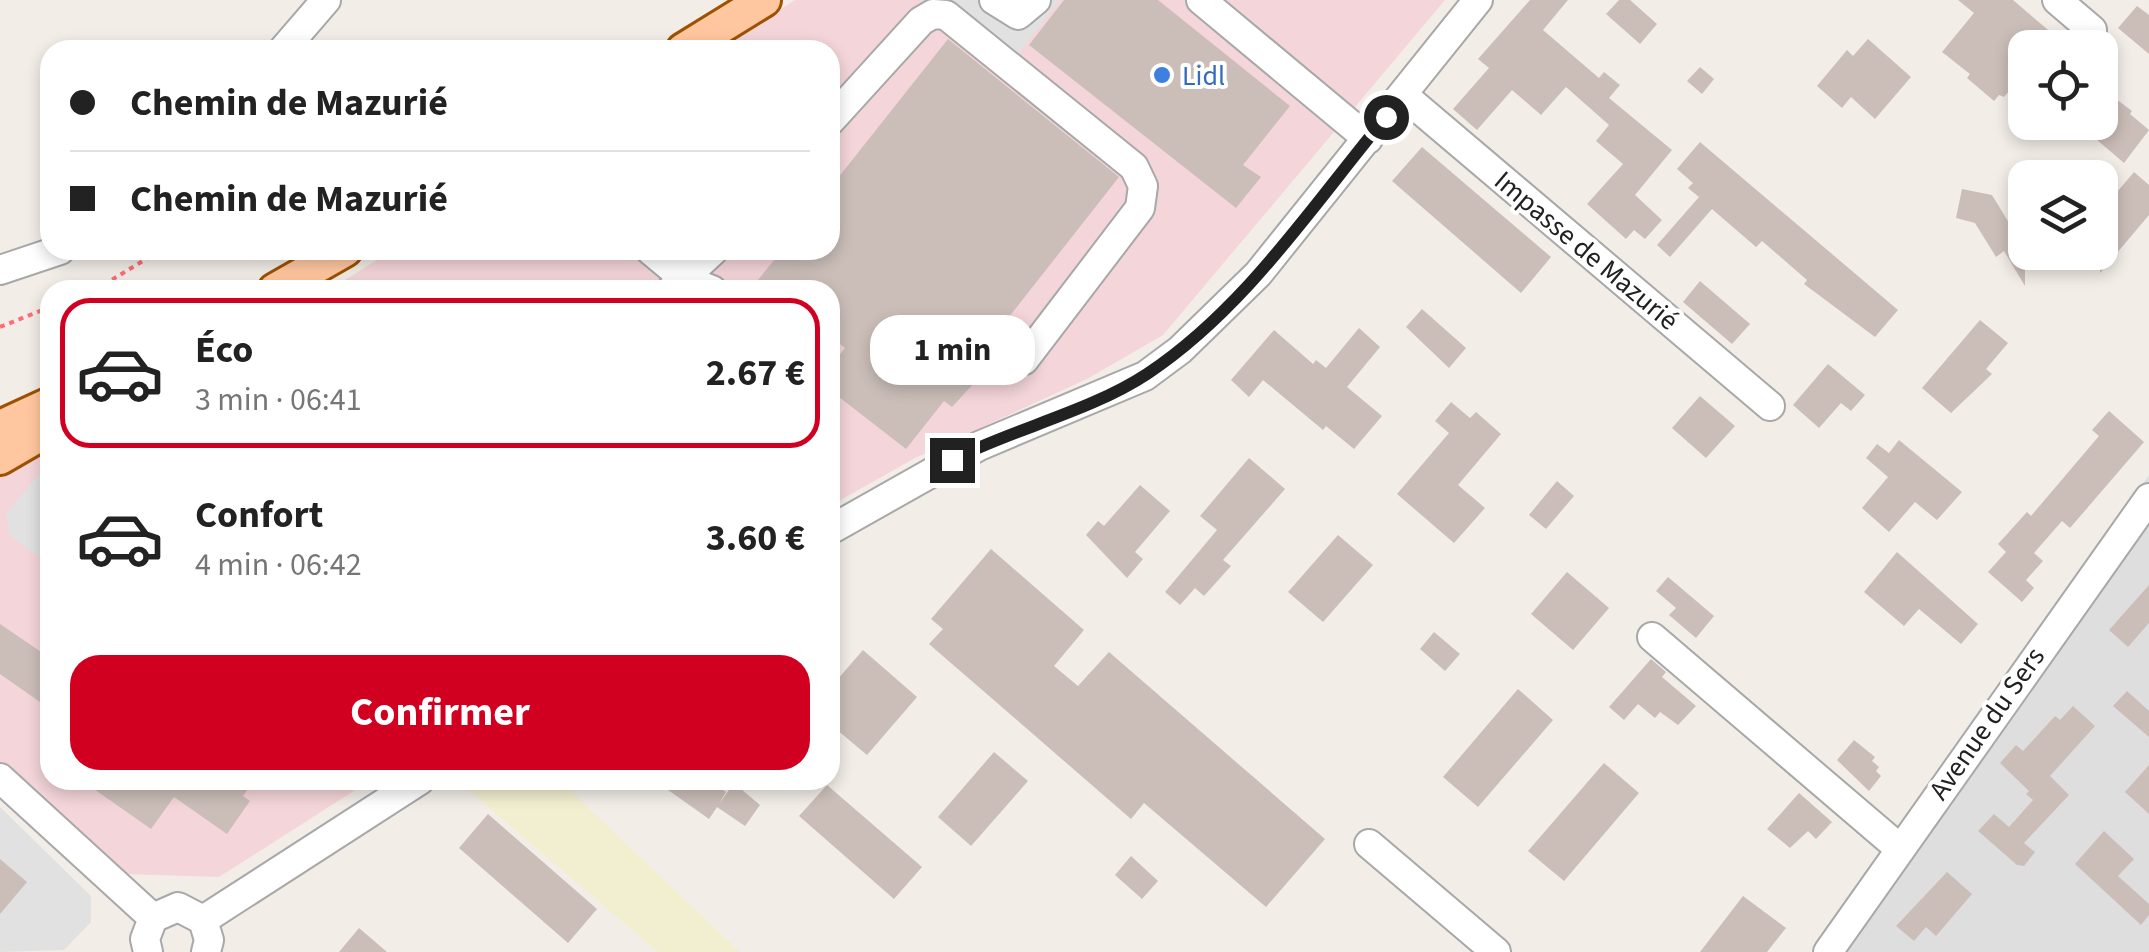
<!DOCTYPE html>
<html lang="fr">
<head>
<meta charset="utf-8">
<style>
	:root { --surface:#fff; --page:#f6f6f6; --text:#222; --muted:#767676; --line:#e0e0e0; --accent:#d20020 }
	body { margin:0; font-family:"Source Sans 3",sans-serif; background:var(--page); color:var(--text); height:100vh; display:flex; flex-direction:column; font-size:38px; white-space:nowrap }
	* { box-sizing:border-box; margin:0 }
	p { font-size:32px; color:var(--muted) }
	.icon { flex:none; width:55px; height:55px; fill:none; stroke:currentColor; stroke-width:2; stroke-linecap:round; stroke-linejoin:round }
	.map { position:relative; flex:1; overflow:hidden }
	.details { position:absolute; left:40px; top:280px; width:800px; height:510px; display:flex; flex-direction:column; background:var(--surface); border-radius:30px; box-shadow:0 5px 15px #0003 }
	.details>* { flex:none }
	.top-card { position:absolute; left:40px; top:40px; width:800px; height:220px; border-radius:30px; box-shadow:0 5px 15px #0003; display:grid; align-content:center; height:220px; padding:0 30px; background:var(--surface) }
	.fabs { position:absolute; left:2008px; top:30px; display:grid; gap:20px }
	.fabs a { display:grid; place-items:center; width:110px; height:110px; border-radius:20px; background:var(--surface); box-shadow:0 5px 15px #0003; font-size:50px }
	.end { position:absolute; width:45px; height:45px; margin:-22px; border:12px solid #212121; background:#fff; box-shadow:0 0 0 5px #fff }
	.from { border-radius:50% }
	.bubble { position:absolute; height:70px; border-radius:30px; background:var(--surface); box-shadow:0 5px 15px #0003; font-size:32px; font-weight:700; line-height:70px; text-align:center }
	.top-card b { display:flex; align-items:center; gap:35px; height:95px; font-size:38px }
	.top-card b+b { border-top:2px solid var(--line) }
	.top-card i { width:25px; height:25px; background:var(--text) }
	ul { padding:18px 0 0; list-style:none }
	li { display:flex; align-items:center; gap:30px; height:150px; margin:0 20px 15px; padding:0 10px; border:5px solid transparent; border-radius:30px }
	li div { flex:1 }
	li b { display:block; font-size:38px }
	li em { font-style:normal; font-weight:700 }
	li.on { border-color:var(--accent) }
	li>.icon { width:90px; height:90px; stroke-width:1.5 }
	.action { display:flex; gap:20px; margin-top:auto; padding:20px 30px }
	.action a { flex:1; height:115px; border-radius:30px; background:var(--accent); color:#fff; font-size:40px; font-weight:700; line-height:115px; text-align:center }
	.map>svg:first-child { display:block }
</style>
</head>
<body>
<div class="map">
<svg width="2149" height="952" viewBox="0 0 2149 952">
	<rect width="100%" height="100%" fill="#f2ede7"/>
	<path fill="#dfdede" d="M2149,475V952H1821Z"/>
	<path fill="#f4d5d9" d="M795,0H1445L1163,335L1087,379L915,458L830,506V290H329L393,250H830V50H715Z
		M50,447V780H371L219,877L125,874L0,762V475Z"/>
	<path fill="#f2efd1" d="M457,780H559L740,952H658Z"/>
	<path fill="#e1e1e1" d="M921,0H1060L1006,70Z
		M50,461V565L9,535L6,514Z
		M0,807L91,896V922L64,950L0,952Z"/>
	<path fill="#cbbeb9" d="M1064,0H1158L1290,106L1243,165L1261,177L1236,208L1029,45Z
		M1530,0H1568L1543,30L1599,78L1604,72L1620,85L1609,98L1672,150L1635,195L1662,220L1645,239L1634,230L1626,239L1587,204L1623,164L1596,141L1609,125L1566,87L1541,115L1512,90L1477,130L1453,109L1489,68L1478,59Z
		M1619,0H1630L1657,24L1640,44L1606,14Z
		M1958,0H2013L2054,35L2044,48H2025V72L2004,97L1999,95L1994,101L1967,78L1970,74L1942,52L1974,13Z
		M2137,6L2149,15V54L2118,28Z
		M948,39L1119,177L965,373L976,381L952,407L944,401L906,449L830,390V367L845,348L830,336V290H771L758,280L782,250H830V188Z
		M1868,39L1911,77L1875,119L1851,97L1842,108L1817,86L1847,50L1853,56Z
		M1700,67L1714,79L1702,94L1687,81Z
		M2100,87L2132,111L2130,114L2149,130L2124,163L2076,122H2100Z
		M1700,142L1898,310L1875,337L1804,284L1807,280L1762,241L1756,247L1712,209L1670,257L1657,245L1699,197L1688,188L1693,183L1677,169Z
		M1422,147L1551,257L1521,293L1392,181Z
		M2134,172L2149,185V215L2100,273V212Z
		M1962,189L1992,195L2025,249V286L2004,251L1996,257L1975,223L1956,218Z
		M1700,281L1750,324L1732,344L1683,302Z
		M1422,309L1466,348L1449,368L1406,327Z
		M1980,320L2008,343L1986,369L1992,374L1951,413L1922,388Z
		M1359,328L1380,347L1347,387L1382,416L1354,449L1326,426L1323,430L1263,380L1249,397L1231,380L1274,330L1313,364L1316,360L1326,368Z
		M1828,364L1865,395L1851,411L1841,403L1819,428L1793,405Z
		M1700,396L1735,426L1706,458L1672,428Z
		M1451,402L1470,418L1476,412L1501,434L1458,485L1485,508L1454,543L1397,494L1449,433L1435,421Z
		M2109,411L2144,442L2070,528L2062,521L2034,553L2043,561L2026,580L2034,588L2022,602L1988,572L2006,552L1998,544L2027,512L2031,516L2099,436L2092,430Z
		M1899,440L1962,492L1937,520L1915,502L1889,532L1862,508L1888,477L1866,458L1877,444L1889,453Z
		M1249,458L1285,489L1223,560L1231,566L1204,596L1195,588L1180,605L1165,592L1217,530L1200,516Z
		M1557,481L1574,496L1546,529L1529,515Z
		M1140,485L1170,511L1135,552L1143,559L1127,578L1086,535L1098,521L1104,526Z
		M1338,535L1373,565L1323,622L1288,592Z
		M991,549L1084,630L1054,666L1078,686L1109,652L1325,839L1266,907L1144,803L1131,819L929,644L943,629L931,619Z
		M1897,552L1978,624L1961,644L1919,609L1904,626L1864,592Z
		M1567,572L1609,608L1573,650L1531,614Z
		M1668,577L1714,616L1696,638L1669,615L1676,608L1656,591Z
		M2149,585V623L2128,647L2109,630Z
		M0,624L50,658V709L0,674Z
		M1434,632L1460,654L1445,671L1420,649Z
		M863,650L917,697L867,755L830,724V688Z
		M1651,659L1666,672L1662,677L1696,706L1678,725L1660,712L1655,718L1638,704L1624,720L1609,707Z
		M1518,689L1553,720L1478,807L1443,777Z
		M2127,691L2149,711V737L2113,706Z
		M2073,706L2095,726L2050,776L2069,795L2024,843L2035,852L2024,866L2017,865L1978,831L1994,814L2009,827L2033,800L2026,794L2029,791L2000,763L2016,745L2023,751L2055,716L2060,720Z
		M1854,740L1875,757L1872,761L1879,767L1876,771L1881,776L1869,791L1837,760Z
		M994,752L1028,781L971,846L938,817Z
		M1604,763L1639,793L1564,881L1528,851Z
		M2149,765V814L2125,792Z
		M81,780H254L243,796L250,801L227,834L174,797L151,829Z
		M654,780H709L726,792L719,804L734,783L760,805L745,826L717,807L709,819Z
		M827,785L922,867L894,899L799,816Z
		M1799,793L1832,822L1816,839L1808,831L1790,848L1767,829Z
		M488,814L597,909L568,943L459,848Z
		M2104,831L2134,859L2118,876L2149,904V915L2141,925L2075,864Z
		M1131,856L1158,881L1142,899L1115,875Z
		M0,859L27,882L0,914Z
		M1947,872L1972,894L1936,936L1926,927L1914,941L1896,926Z
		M1743,896L1786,928L1767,952H1700Z
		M359,928L387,952H339Z"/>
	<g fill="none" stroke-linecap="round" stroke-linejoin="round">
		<g stroke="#a8a8a8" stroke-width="32">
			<path id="minor" d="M994,0L1018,15L1036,0
				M1201,0L1368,139
				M2057,0L2092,30
				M283,50L326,0
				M1403,95L1770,406
				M830,121L921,21L933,14L946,15L1134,167L1143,186L1140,208L1024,360
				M650,250L686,280L712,290
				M0,270L60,250
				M672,289L714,250
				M830,530L979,446L1145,376L1180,350L1258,274L1478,0
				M1652,637L1899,848
				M0,778L153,918
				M1369,844L1496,952
				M203,920L420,780
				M148,952L145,939L153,918L178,907L203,920L209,940L206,952
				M1828,952L2149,498"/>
		</g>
		<g stroke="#9e5100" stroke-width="38">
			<path id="major" d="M683,50L764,0
				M275,290L345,250
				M0,427L50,404
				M0,458L50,429"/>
		</g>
		<path stroke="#ff6b73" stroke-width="4" stroke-dasharray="5 5" stroke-linecap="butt" d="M95,290L161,250
			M0,327L50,307"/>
		<use href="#minor" stroke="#fff" stroke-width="28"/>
		<use href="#major" stroke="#ffc79f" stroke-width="32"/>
	</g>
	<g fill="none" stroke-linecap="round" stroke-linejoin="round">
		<path stroke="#212121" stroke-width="12" d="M952,460C1013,429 1091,411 1147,374C1245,309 1312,206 1386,117"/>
	</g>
	<circle fill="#3f7fe0" stroke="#fff" stroke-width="4" cx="1162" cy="75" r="10"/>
	<g text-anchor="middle" stroke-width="8" stroke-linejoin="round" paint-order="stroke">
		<g font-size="28" fill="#366cbe" stroke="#fff" text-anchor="start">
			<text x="1182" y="85">Lidl</text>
		</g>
		<g font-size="28" fill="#212121" stroke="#fff">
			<text transform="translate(1587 250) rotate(40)" y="10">Impasse de Mazurié</text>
			<text transform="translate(1986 723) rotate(-55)" y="10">Avenue du Sers</text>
		</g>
	</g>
</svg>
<div class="fabs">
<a><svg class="icon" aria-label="locate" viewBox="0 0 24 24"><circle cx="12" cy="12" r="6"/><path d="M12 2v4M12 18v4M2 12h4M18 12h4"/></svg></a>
<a><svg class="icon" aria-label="layers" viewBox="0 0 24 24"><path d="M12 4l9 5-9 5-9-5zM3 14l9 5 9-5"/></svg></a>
</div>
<i class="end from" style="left:1386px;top:117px"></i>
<i class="end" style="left:952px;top:460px"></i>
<div class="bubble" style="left:870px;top:315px;width:165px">1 min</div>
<div class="top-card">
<b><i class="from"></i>Chemin de Mazurié</b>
<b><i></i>Chemin de Mazurié</b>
</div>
<section class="details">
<ul>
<li class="on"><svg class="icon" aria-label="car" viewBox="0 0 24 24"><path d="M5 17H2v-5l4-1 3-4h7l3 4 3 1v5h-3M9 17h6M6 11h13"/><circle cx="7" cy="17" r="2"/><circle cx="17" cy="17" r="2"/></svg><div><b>Éco</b><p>3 min · 06:41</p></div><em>2.67 €</em></li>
<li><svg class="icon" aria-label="car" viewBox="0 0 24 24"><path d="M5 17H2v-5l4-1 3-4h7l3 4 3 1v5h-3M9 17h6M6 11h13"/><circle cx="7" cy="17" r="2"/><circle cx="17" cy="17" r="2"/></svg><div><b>Confort</b><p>4 min · 06:42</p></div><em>3.60 €</em></li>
</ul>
<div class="action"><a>Confirmer</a></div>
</section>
</div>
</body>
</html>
